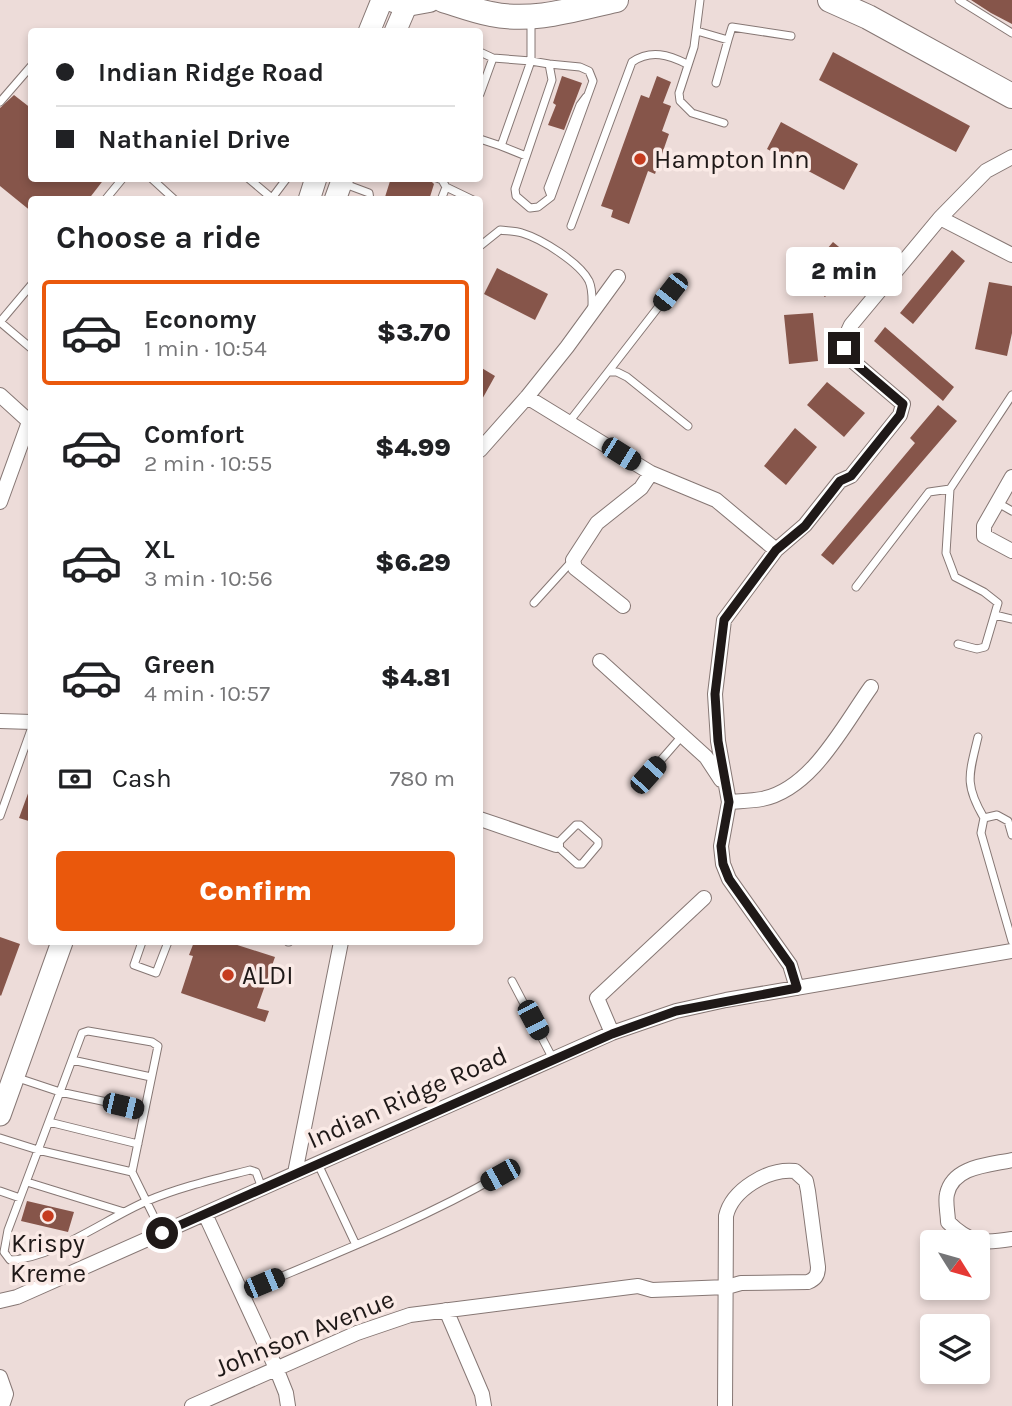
<!DOCTYPE html>
<html lang="en">
<head>
<meta charset="utf-8">
<style>
	:root { --surface:#fff; --page:#f2f2f2; --text:#202124; --muted:#757577; --line:#e0e0e0; --accent:#ea580c }
	body { margin:0; font-family:Karla,sans-serif; background:var(--page); color:var(--text); height:100vh; display:flex; flex-direction:column; font-size:26px; white-space:nowrap }
	* { box-sizing:border-box; margin:0 }
	p { font-size:23px; color:var(--muted) }
	.icon { flex:none; width:38px; height:38px; fill:none; stroke:currentColor; stroke-width:2; stroke-linecap:round; stroke-linejoin:round }
	.map { position:relative; flex:1; overflow:hidden }
	.panel { position:absolute; left:28px; top:196px; width:455px; height:749px; display:flex; flex-direction:column; background:var(--surface); border-radius:7px; box-shadow:0 4px 10px #0003 }
	.panel>* { flex:none }
	.top-card { position:absolute; left:28px; top:28px; width:455px; height:154px; border-radius:7px; box-shadow:0 4px 10px #0003; display:grid; align-content:center; height:154px; padding:0 28px; background:var(--surface) }
	.needle { width:46px; rotate:127deg }
	.buttons { position:absolute; left:920px; top:1230px; display:grid; gap:14px }
	.buttons a { display:grid; place-items:center; width:70px; height:70px; border-radius:7px; background:var(--surface); box-shadow:0 4px 10px #0003; font-size:35px }
	.end { position:absolute; width:32px; height:32px; margin:-16px; border:9px solid #1f1918; background:#fff; box-shadow:0 0 0 4px #fff }
	.from { border-radius:50% }
	.bubble { position:absolute; height:49px; border-radius:7px; background:var(--surface); box-shadow:0 4px 10px #0003; font-size:23px; font-weight:800; line-height:49px; text-align:center }
	.car { position:absolute; width:21px; height:42px; margin:-21px -10px; border-radius:9px; box-shadow:0 0 5px 2px #0007; background:linear-gradient(#222 24%,#8ab4d8 0 40%,#222 0 76%,#8ab4d8 0 86%,#222 0) }
	.top-card b { display:flex; align-items:center; gap:24px; height:66px; font-size:26px }
	.top-card b+b { border-top:2px solid var(--line) }
	.top-card i { width:18px; height:18px; background:var(--text) }
	ul { padding:0; list-style:none }
	li { display:flex; align-items:center; gap:21px; height:105px; margin:0 14px 10px; padding:0 14px; border:4px solid transparent; border-radius:7px }
	li div { flex:1 }
	li b { display:block; font-size:26px }
	li em { font-style:normal; font-weight:800 }
	li.selected { border-color:var(--accent) }
	li>.icon { width:63px; height:63px; stroke-width:1.5 }
	h2 { padding:0 28px; font-size:32px; line-height:84px }
	.pay { display:flex; align-items:center; gap:18px; height:77px; padding:0 28px; font-size:26px }
	.pay p { margin-inline-start:auto }
	.primary-button { display:flex; gap:14px; margin-top:auto; padding:14px 28px }
	.primary-button a { flex:1; height:80px; border-radius:7px; background:var(--accent); color:#fff; font-size:28px; font-weight:800; line-height:80px; text-align:center }
	.map>svg:first-child { display:block }
</style>
</head>
<body>
<div class="map">
<svg width="1012" height="1406" viewBox="0 0 1012 1406">
	<rect width="100%" height="100%" fill="#eddcd9"/>
	<path fill="#86554a" d="M971,0H1012V24L991,13Z
		M833,52L970,126L956,152L819,80Z
		M562,76L582,83L564,130L548,125L556,105L553,103Z
		M657,76L671,82L663,103L671,106L662,131L669,134L655,174L648,171L629,224L611,217L613,210L601,206L641,95L649,98Z
		M14,95L32,109V178H105L88,200H32V212L0,186V108Z
		M781,122L858,164L844,190L767,149Z
		M391,178H428L434,184L429,200H392L385,197Z
		M833,242L856,261L825,297L802,278Z
		M952,250L965,261L913,324L900,313Z
		M497,268L548,294L535,320L484,294Z
		M989,282L1012,286V333L1007,356L975,349Z
		M813,313L818,361L789,364L784,315Z
		M885,327L954,387L943,401L874,341Z
		M480,367L495,376L480,403Z
		M827,382L865,413L844,437L807,405Z
		M938,405L957,421L833,565L821,555L915,443L910,438Z
		M795,428L817,447L786,485L764,466Z
		M30,788H32V822L19,818Z
		M0,937L20,944L1,996L0,995Z
		M194,942H228L275,957L257,1008L269,1011L265,1022L181,993L193,956L189,955Z
		M27,1201L74,1212L68,1232L21,1221Z"/>
	<g fill="none" stroke-linecap="round" stroke-linejoin="round">
		<g stroke="#867774" stroke-width="9">
			<path id="lane" d="M700,0L694,47L679,93L680,101L692,113L724,123
				M959,0L1012,33
				M531,21V61L549,64
				M697,31L728,40L732,27L791,36
				M480,52L493,58L531,61L501,146L526,156
				M549,64L580,67L589,71L593,81L551,197L538,207L530,208L516,196L515,189L552,80Z
				M716,83L728,40
				M480,94L493,58
				M0,102L32,65
				M480,139L501,146
				M151,178L175,200
				M248,178L274,200
				M437,178L442,180L446,187L441,200
				M345,184L369,193L370,200
				M446,187L473,200
				M551,196L548,188L580,105L586,97
				M272,198L287,178
				M105,200L123,178
				M571,226L632,62C651,49 669,55 687,64
				M480,246L500,230C507,231 516,231 522,233C542,239 580,263 589,281C593,290 592,299 592,309
				M32,284L0,322L32,349
				M608,372L670,292
				M569,422L608,372H617L627,377L688,426
				M998,503L1012,511
				M856,587L929,492L950,489
				M534,603L573,560
				M995,615L1012,619
				M958,644L977,649L985,647L998,603L984,592L955,577L946,553L950,489L1012,395
				M978,737C969,775 964,784 984,818
				M648,775L682,736
				M0,816L32,727
				M576,825H580L598,841V845L582,864H577L556,845Z
				M1012,835L1008,821L997,815L984,818L981,833L1012,941
				M142,942L134,965L156,973L168,942
				M288,942H289
				M512,981L553,1059
				M72,1060L151,1077
				M15,1077L60,1092L8,1230L4,1252L10,1260C53,1259 107,1218 147,1201C180,1187 215,1179 250,1170L256,1172L262,1188
				M144,1110L60,1092L82,1033L88,1031L152,1042L158,1046L132,1172L162,1233
				M49,1122L138,1144
				M0,1138L38,1150L132,1172
				M318,1164L356,1245
				M27,1182L124,1212
				M0,1191L20,1198
				M242,1293C329,1256 418,1222 500,1175"/>
		</g>
		<g stroke="#867774" stroke-width="16">
			<path id="street" d="M940,218L1012,255
				M0,395L32,424
				M527,397L651,473L716,500L776,550
				M480,450L527,397L567,347L618,277
				M1012,477L984,526V536L1012,551
				M0,502L29,422
				M623,606L575,568L573,560L597,523L641,488L651,473
				M600,661L706,757L721,780
				M0,721L32,722
				M729,802C739,801 751,801 762,799C812,789 843,726 871,687
				M480,819L556,845
				M797,988L790,965L729,879L723,864L721,846L729,802L718,741L715,694L724,620L776,550L805,525L840,481L851,476L900,415L903,404L849,358C843,345 845,337 851,325L940,218L986,171L1012,157
				M612,1033L597,998L704,898
				M1012,1160C989,1165 953,1166 947,1194C945,1202 948,1214 948,1222C970,1244 983,1244 1012,1239
				M295,1173L341,942
				M205,1214L276,1368L286,1393L288,1406
				M0,1301L17,1297L612,1033L676,1011L726,1000L1012,951
				M446,1310L482,1394L484,1406
				M0,1377L6,1394L2,1406
				M192,1406L357,1333L410,1315L638,1286L652,1290L727,1287L741,1283L808,1282C815,1279 818,1276 818,1267L808,1191L806,1181L795,1171C768,1168 732,1190 726,1216L725,1406"/>
		</g>
		<g stroke="#867774" stroke-width="23">
			<path id="primary" d="M369,32L382,0
				M395,32L407,4
				M309,200L316,178
				M335,200L343,178
				M0,1115L62,942"/>
		</g>
		<g stroke="#867774" stroke-width="26">
			<path id="highway" d="M394,0L407,4L429,0
				M443,0C459,5 475,11 491,14C533,23 575,9 616,0
				M830,0L868,17L1012,96"/>
		</g>
		<use href="#lane" stroke="#fff" stroke-width="7"/>
		<use href="#street" stroke="#fff" stroke-width="14"/>
		<use href="#primary" stroke="#fff" stroke-width="21"/>
		<use href="#highway" stroke="#fff" stroke-width="24"/>
	</g>
	<g fill="none" stroke-linecap="round" stroke-linejoin="round">
		<path stroke="#1f1918" stroke-width="9" d="M162,1233L612,1034L676,1011L797,988L790,965L729,879L723,864L721,846L729,802L718,741L715,694L724,620L776,550L805,526L840,481L851,476L900,415L903,404L849,358L844,348"/>
	</g>
	<g fill="#c53b1e" stroke="#faeae6" stroke-width="2.5">
		<circle cx="640" cy="159" r="7"/>
		<circle cx="228" cy="975" r="7"/>
		<circle cx="48" cy="1216" r="7"/>
	</g>
	<g text-anchor="middle" stroke-width="7" stroke-linejoin="round" paint-order="stroke">
		<g font-size="26" fill="#1f1918" stroke="#faeae6" text-anchor="start">
			<text x="654" y="168">Hampton Inn</text>
			<text x="242" y="984">ALDI</text>
			<text x="48" y="1252" text-anchor="middle">Krispy<tspan x="48" dy="30">Kreme</tspan></text>
		</g>
		<g font-size="26" fill="#1f1918" stroke="#faeae6">
			<text transform="translate(407 1097) rotate(-24)" y="9">Indian Ridge Road</text>
			<text transform="translate(304 1333) rotate(-22)" y="9">Johnson Avenue</text>
		</g>
	</g>
</svg>
<div class="buttons">
<a><svg class="needle" viewBox="-14 -14 28 28"><path d="M0-13l5 13h-10z" fill="#e53935"/><path d="M0 13l5-13h-10z" fill="#757577"/></svg></a>
<a><svg class="icon" aria-label="layers" viewBox="0 0 24 24"><path d="M12 4l9 5-9 5-9-5zM3 14l9 5 9-5"/></svg></a>
</div>
<i class="end from" style="left:162px;top:1233px"></i>
<i class="end" style="left:844px;top:348px"></i>
<div class="bubble" style="left:786px;top:247px;width:116px">2 min</div>
<i class="car" style="left:670px;top:292px;rotate:218deg"></i>
<i class="car" style="left:621px;top:454px;rotate:122deg"></i>
<i class="car" style="left:648px;top:775px;rotate:42deg"></i>
<i class="car" style="left:533px;top:1020px;rotate:152deg"></i>
<i class="car" style="left:123px;top:1106px;rotate:103deg"></i>
<i class="car" style="left:500px;top:1175px;rotate:241deg"></i>
<i class="car" style="left:264px;top:1283px;rotate:67deg"></i>
<div class="top-card">
<b><i class="from"></i>Indian Ridge Road</b>
<b><i></i>Nathaniel Drive</b>
</div>
<section class="panel">
<h2>Choose a ride</h2>
<ul>
<li class="selected"><svg class="icon" aria-label="car" viewBox="0 0 24 24"><path d="M5 17H2v-5l4-1 3-4h7l3 4 3 1v5h-3M9 17h6M6 11h13"/><circle cx="7" cy="17" r="2"/><circle cx="17" cy="17" r="2"/></svg><div><b>Economy</b><p>1 min · 10:54</p></div><em>$3.70</em></li>
<li><svg class="icon" aria-label="car" viewBox="0 0 24 24"><path d="M5 17H2v-5l4-1 3-4h7l3 4 3 1v5h-3M9 17h6M6 11h13"/><circle cx="7" cy="17" r="2"/><circle cx="17" cy="17" r="2"/></svg><div><b>Comfort</b><p>2 min · 10:55</p></div><em>$4.99</em></li>
<li><svg class="icon" aria-label="car" viewBox="0 0 24 24"><path d="M5 17H2v-5l4-1 3-4h7l3 4 3 1v5h-3M9 17h6M6 11h13"/><circle cx="7" cy="17" r="2"/><circle cx="17" cy="17" r="2"/></svg><div><b>XL</b><p>3 min · 10:56</p></div><em>$6.29</em></li>
<li><svg class="icon" aria-label="car" viewBox="0 0 24 24"><path d="M5 17H2v-5l4-1 3-4h7l3 4 3 1v5h-3M9 17h6M6 11h13"/><circle cx="7" cy="17" r="2"/><circle cx="17" cy="17" r="2"/></svg><div><b>Green</b><p>4 min · 10:57</p></div><em>$4.81</em></li>
</ul>
<div class="pay"><svg class="icon" aria-label="cash" viewBox="0 0 24 24"><path d="M3 7h18v10H3z"/><circle cx="12" cy="12" r="2"/></svg>Cash<p>780 m</p></div>
<div class="primary-button"><a>Confirm</a></div>
</section>
</div>
</body>
</html>
